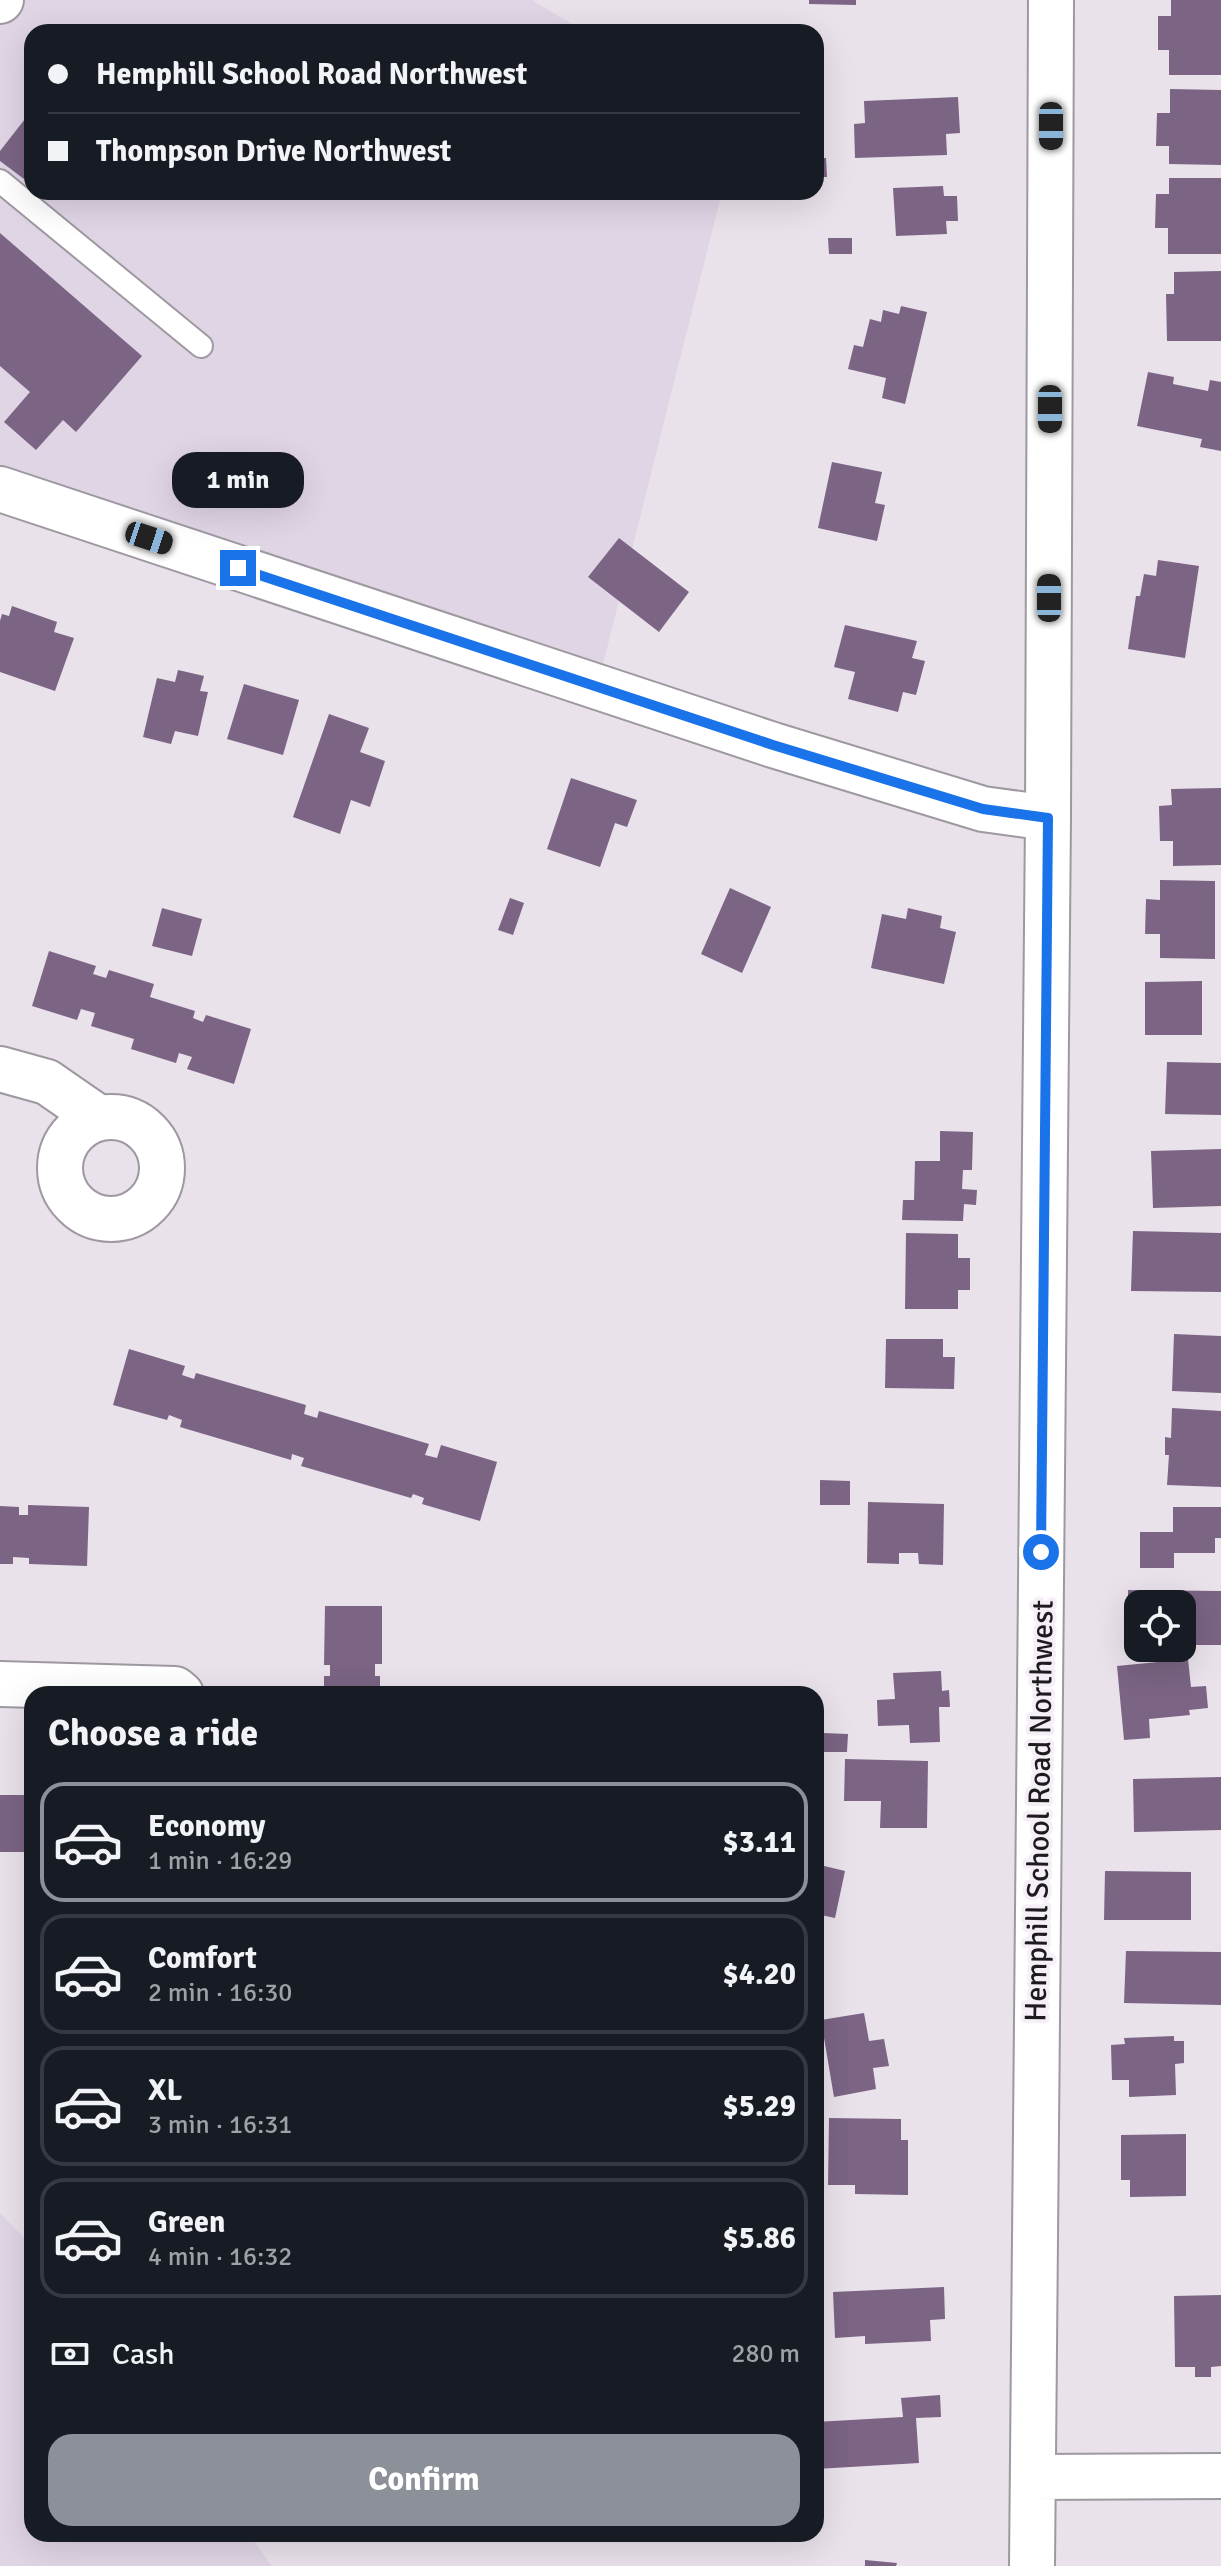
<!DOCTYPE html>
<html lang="en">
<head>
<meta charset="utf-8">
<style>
	:root { --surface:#171b24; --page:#20242c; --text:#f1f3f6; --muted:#9ea1a6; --line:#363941; --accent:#8c9099 }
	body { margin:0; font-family:Signika,sans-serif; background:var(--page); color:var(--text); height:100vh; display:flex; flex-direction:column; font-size:30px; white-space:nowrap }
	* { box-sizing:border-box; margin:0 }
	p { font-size:26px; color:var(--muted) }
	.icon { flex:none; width:44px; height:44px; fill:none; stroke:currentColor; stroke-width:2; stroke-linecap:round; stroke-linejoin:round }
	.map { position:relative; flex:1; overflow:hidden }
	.details { position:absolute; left:24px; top:1686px; width:800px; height:856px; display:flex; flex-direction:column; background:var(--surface); border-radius:24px; box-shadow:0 8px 32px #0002 }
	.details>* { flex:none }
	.top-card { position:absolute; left:24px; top:24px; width:800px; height:176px; border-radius:24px; box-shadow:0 8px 32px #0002; display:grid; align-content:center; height:176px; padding:0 24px; background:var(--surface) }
	.buttons { position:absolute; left:1124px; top:1590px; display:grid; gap:16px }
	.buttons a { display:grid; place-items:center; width:72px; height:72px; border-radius:16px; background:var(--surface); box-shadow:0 8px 32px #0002; font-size:40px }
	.end { position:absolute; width:36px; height:36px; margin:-18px; border:10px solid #1a73e8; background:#fff; box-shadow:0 0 0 4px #fff }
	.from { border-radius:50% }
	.bubble { position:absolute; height:56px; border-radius:24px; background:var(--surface); box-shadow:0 8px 32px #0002; font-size:26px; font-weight:800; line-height:56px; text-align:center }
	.car { position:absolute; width:24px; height:48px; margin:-24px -12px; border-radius:10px; box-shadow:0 0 6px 2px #0007; background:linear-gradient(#222 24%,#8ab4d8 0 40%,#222 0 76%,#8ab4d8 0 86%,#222 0) }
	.top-card b { display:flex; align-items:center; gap:28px; height:76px; font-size:30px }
	.top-card b+b { border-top:2px solid var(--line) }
	.top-card i { width:20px; height:20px; background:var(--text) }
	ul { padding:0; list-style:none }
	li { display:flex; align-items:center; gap:24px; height:120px; margin:0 16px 12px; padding:0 8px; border:4px solid var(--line); border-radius:24px }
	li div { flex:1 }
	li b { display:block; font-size:30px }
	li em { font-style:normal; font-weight:800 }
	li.selected { border-color:var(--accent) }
	li>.icon { width:72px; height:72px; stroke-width:1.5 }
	h2 { padding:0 24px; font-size:36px; line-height:96px }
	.pay { display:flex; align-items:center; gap:20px; height:88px; padding:0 24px; font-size:30px }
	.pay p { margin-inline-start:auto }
	.primary-button { display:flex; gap:16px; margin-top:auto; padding:16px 24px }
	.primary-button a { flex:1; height:92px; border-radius:24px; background:var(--accent); color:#fff; font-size:32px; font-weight:800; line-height:92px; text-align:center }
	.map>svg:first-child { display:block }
</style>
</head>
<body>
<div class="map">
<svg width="1221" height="2566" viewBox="0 0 1221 2566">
	<rect width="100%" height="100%" fill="#e9e2eb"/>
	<path fill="#e0d5e5" d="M0,0H532L585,32H32V192H722L593,704L0,489Z
		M0,2213L32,2246V2534H249L272,2566H0Z"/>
	<path fill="#7b6484" d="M809,0H856V5L809,4Z
		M1171,0H1221V75H1169V50H1158V16H1171Z
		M1170,89L1221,90V165L1169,164V146H1156L1157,113H1170Z
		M958,97L960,133L946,134L947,155L855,158L854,124L865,123L864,101Z
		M32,110V185L0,161V151Z
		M816,158H826L827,177H816Z
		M1169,178H1221V254H1168V228H1155L1156,194H1169Z
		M943,186L944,196H957L958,221H946L947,234L896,236L893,188Z
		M0,233L142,356L76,432L63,420L36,450L4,422L30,392L0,366Z
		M828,238H852V254H829Z
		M1221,271V341H1167L1166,294H1174V272Z
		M901,306L927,312L905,404L882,398L886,378L848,369L854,345L863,347L870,319L881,322L883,310L899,314Z
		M1148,372L1174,377L1173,384L1208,391L1210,380L1221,382V451L1200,447L1202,439L1137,426Z
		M832,462L882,472L875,503L885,505L877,541L818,528Z
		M619,538L689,592L659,632L588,577Z
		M1158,560L1199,566L1185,658L1128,649L1136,596H1140L1144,574L1156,576Z
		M12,606L57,622L54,632L74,638L55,691L0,672V621L2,614L9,616Z
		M845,625L917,641L912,658L925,661L916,695L903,692L898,712L848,699L855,672L834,667Z
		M178,670L204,676L200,691L208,692L198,736L175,731L171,744L143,737L157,678L175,682Z
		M244,684L299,700L283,755L227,739Z
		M329,714L369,728L360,752L385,761L370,807L351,800L340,834L293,817Z
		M571,778L637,800L627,827L615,823L600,867L547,849Z
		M1221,788V865L1173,866V841H1160L1159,806L1172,805L1171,789Z
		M1160,880L1215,881V959L1160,958V934H1145L1146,899L1160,900Z
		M730,888L771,907L742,973L701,954Z
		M510,898L524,903L513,935L498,930Z
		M162,908L202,919L192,956L152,946Z
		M908,908L942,916L940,928L956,932L944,984L871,968L882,914L906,919Z
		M49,951L96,966L93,974L106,978L109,970L154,984L150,997L195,1011L193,1018L203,1022L206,1015L251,1029L234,1084L187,1069L192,1057L179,1053L176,1063L131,1049L134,1039L91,1026L95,1013L81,1009L77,1020L32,1006Z
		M1202,981V1035H1145V982Z
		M1167,1062L1221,1063V1115L1165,1114Z
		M940,1131L973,1132L972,1170H963L962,1189L977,1190L976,1205L964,1204L963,1221L902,1220L903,1200H914L915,1161H940Z
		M1221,1149V1206L1153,1208L1151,1151Z
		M1133,1231L1221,1233V1292L1131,1291Z
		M906,1233L958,1234V1258H970V1290H958V1309H905Z
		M1174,1334L1221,1336V1393L1172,1391Z
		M886,1339H943V1357H955L954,1389L885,1388Z
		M129,1349L185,1366L182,1375L194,1379L196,1373L306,1405L304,1414L317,1418L319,1411L429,1444L425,1455L437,1458L441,1445L497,1462L480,1521L422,1504L424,1498L413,1494L411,1498L301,1466L304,1458L292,1454L291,1460L180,1427L182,1420L169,1415L167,1420L113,1405Z
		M1172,1408L1221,1411V1487L1167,1485L1169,1455H1165V1437L1171,1438Z
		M820,1480L850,1481V1505H820Z
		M868,1502L944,1504L943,1565L919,1564L918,1553H899V1564L867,1563Z
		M28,1505L89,1507L87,1566L29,1564V1558L13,1557V1564H0V1506L19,1507V1515H28Z
		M1173,1507H1221V1538H1215V1553H1174V1568H1140V1532H1173Z
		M1128,1590L1221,1591V1645H1182V1604H1138V1644H1128Z
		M325,1606H382V1664H375V1676H380V1694H324V1676H330V1665H324Z
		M1188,1659L1191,1687L1206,1686L1208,1708L1189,1710L1190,1715L1149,1719L1150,1738L1124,1740L1117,1666Z
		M941,1671L942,1691L949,1690L950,1707H939L940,1742L910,1743L909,1725L878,1726L877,1700L895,1699L893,1673Z
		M823,1733L848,1734L847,1752H823Z
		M845,1759L928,1761L927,1828H880L881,1801H844Z
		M1221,1777V1830L1134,1832L1133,1779Z
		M0,1795H30L31,1852H0Z
		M816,1864L845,1871L835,1918L816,1914Z
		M1105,1871L1191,1872V1920H1104Z
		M1126,1951L1221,1952V2005L1124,2003Z
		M864,2013L869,2041L884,2039L889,2066L873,2068L876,2089L834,2097L821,2020Z
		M1174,2036V2041H1184V2063L1175,2064L1176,2095L1129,2097V2080H1112L1111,2045L1125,2044L1124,2038Z
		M829,2118L901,2119V2140H908V2195L855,2194V2185H828Z
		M1186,2134V2196L1130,2197V2180H1121V2135Z
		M944,2287L945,2319L930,2320L931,2341L865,2344V2336L835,2338L833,2292Z
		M1221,2295V2366L1211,2367V2377H1195V2367H1175L1174,2296Z
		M940,2395L941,2417L916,2418L919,2463L816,2469V2422L903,2417L901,2398Z
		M865,2560L897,2563L896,2566H865Z"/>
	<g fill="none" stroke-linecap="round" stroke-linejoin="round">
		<g stroke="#9e98a0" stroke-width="26">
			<path id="service" d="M0,181L201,346"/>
		</g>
		<g stroke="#9e98a0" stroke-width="48">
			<path id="minor" d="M0,489L773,745L983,809L1048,818
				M0,1069L47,1082L99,1118
				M60 1168a51 51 0 1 1 102 0a51 51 0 1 1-102 0Z
				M0,1684L175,1689L181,1694
				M1033,2477L1221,2476
				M1032,2566L1048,818L1051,0"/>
		</g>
		<g stroke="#9e98a0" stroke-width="48">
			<path id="tertiary" d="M0,1L1,0"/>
		</g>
		<use href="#service" stroke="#fff" stroke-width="22"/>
		<use href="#minor" stroke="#fff" stroke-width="44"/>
		<use href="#tertiary" stroke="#fff" stroke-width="44"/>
	</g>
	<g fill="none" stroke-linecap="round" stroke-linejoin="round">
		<path stroke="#1a73e8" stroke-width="10" d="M238,568L773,745L983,809L1048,818L1041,1552"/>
	</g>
	<g text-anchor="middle" stroke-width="8" stroke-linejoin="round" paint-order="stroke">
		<g font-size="30" fill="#1e1b1f" stroke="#f6eff8">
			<text transform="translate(1039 1811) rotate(-89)" y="10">Hemphill School Road Northwest</text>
		</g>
	</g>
</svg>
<div class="buttons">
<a><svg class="icon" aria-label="locate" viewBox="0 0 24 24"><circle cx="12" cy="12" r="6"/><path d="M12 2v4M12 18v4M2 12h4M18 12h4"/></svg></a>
</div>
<i class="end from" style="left:1041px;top:1552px"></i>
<i class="end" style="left:238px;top:568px"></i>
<div class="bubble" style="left:172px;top:452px;width:132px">1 min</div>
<i class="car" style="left:1051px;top:126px;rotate:180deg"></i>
<i class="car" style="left:1050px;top:409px;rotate:180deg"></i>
<i class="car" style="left:149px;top:538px;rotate:108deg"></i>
<i class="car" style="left:1049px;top:598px;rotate:0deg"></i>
<div class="top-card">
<b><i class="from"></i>Hemphill School Road Northwest</b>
<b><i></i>Thompson Drive Northwest</b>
</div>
<section class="details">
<h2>Choose a ride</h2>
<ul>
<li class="selected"><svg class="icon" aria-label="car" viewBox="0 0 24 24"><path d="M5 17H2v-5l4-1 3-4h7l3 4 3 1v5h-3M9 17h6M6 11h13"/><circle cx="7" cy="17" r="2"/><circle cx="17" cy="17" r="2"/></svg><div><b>Economy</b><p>1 min · 16:29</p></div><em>$3.11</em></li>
<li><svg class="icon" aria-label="car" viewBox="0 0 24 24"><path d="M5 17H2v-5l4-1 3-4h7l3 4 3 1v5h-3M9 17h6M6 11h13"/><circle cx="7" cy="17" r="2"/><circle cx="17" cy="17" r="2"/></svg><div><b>Comfort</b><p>2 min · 16:30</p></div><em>$4.20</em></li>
<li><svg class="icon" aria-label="car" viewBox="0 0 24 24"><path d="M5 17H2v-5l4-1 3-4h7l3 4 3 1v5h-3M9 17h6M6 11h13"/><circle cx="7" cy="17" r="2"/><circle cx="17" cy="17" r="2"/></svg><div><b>XL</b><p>3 min · 16:31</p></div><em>$5.29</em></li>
<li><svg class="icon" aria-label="car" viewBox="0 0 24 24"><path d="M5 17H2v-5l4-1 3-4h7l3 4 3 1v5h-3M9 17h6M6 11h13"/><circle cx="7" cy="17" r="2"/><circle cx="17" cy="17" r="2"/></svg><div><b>Green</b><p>4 min · 16:32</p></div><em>$5.86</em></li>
</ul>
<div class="pay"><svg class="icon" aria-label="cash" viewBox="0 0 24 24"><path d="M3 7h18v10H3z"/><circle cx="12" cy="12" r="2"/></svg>Cash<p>280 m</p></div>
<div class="primary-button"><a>Confirm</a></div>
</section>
</div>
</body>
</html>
